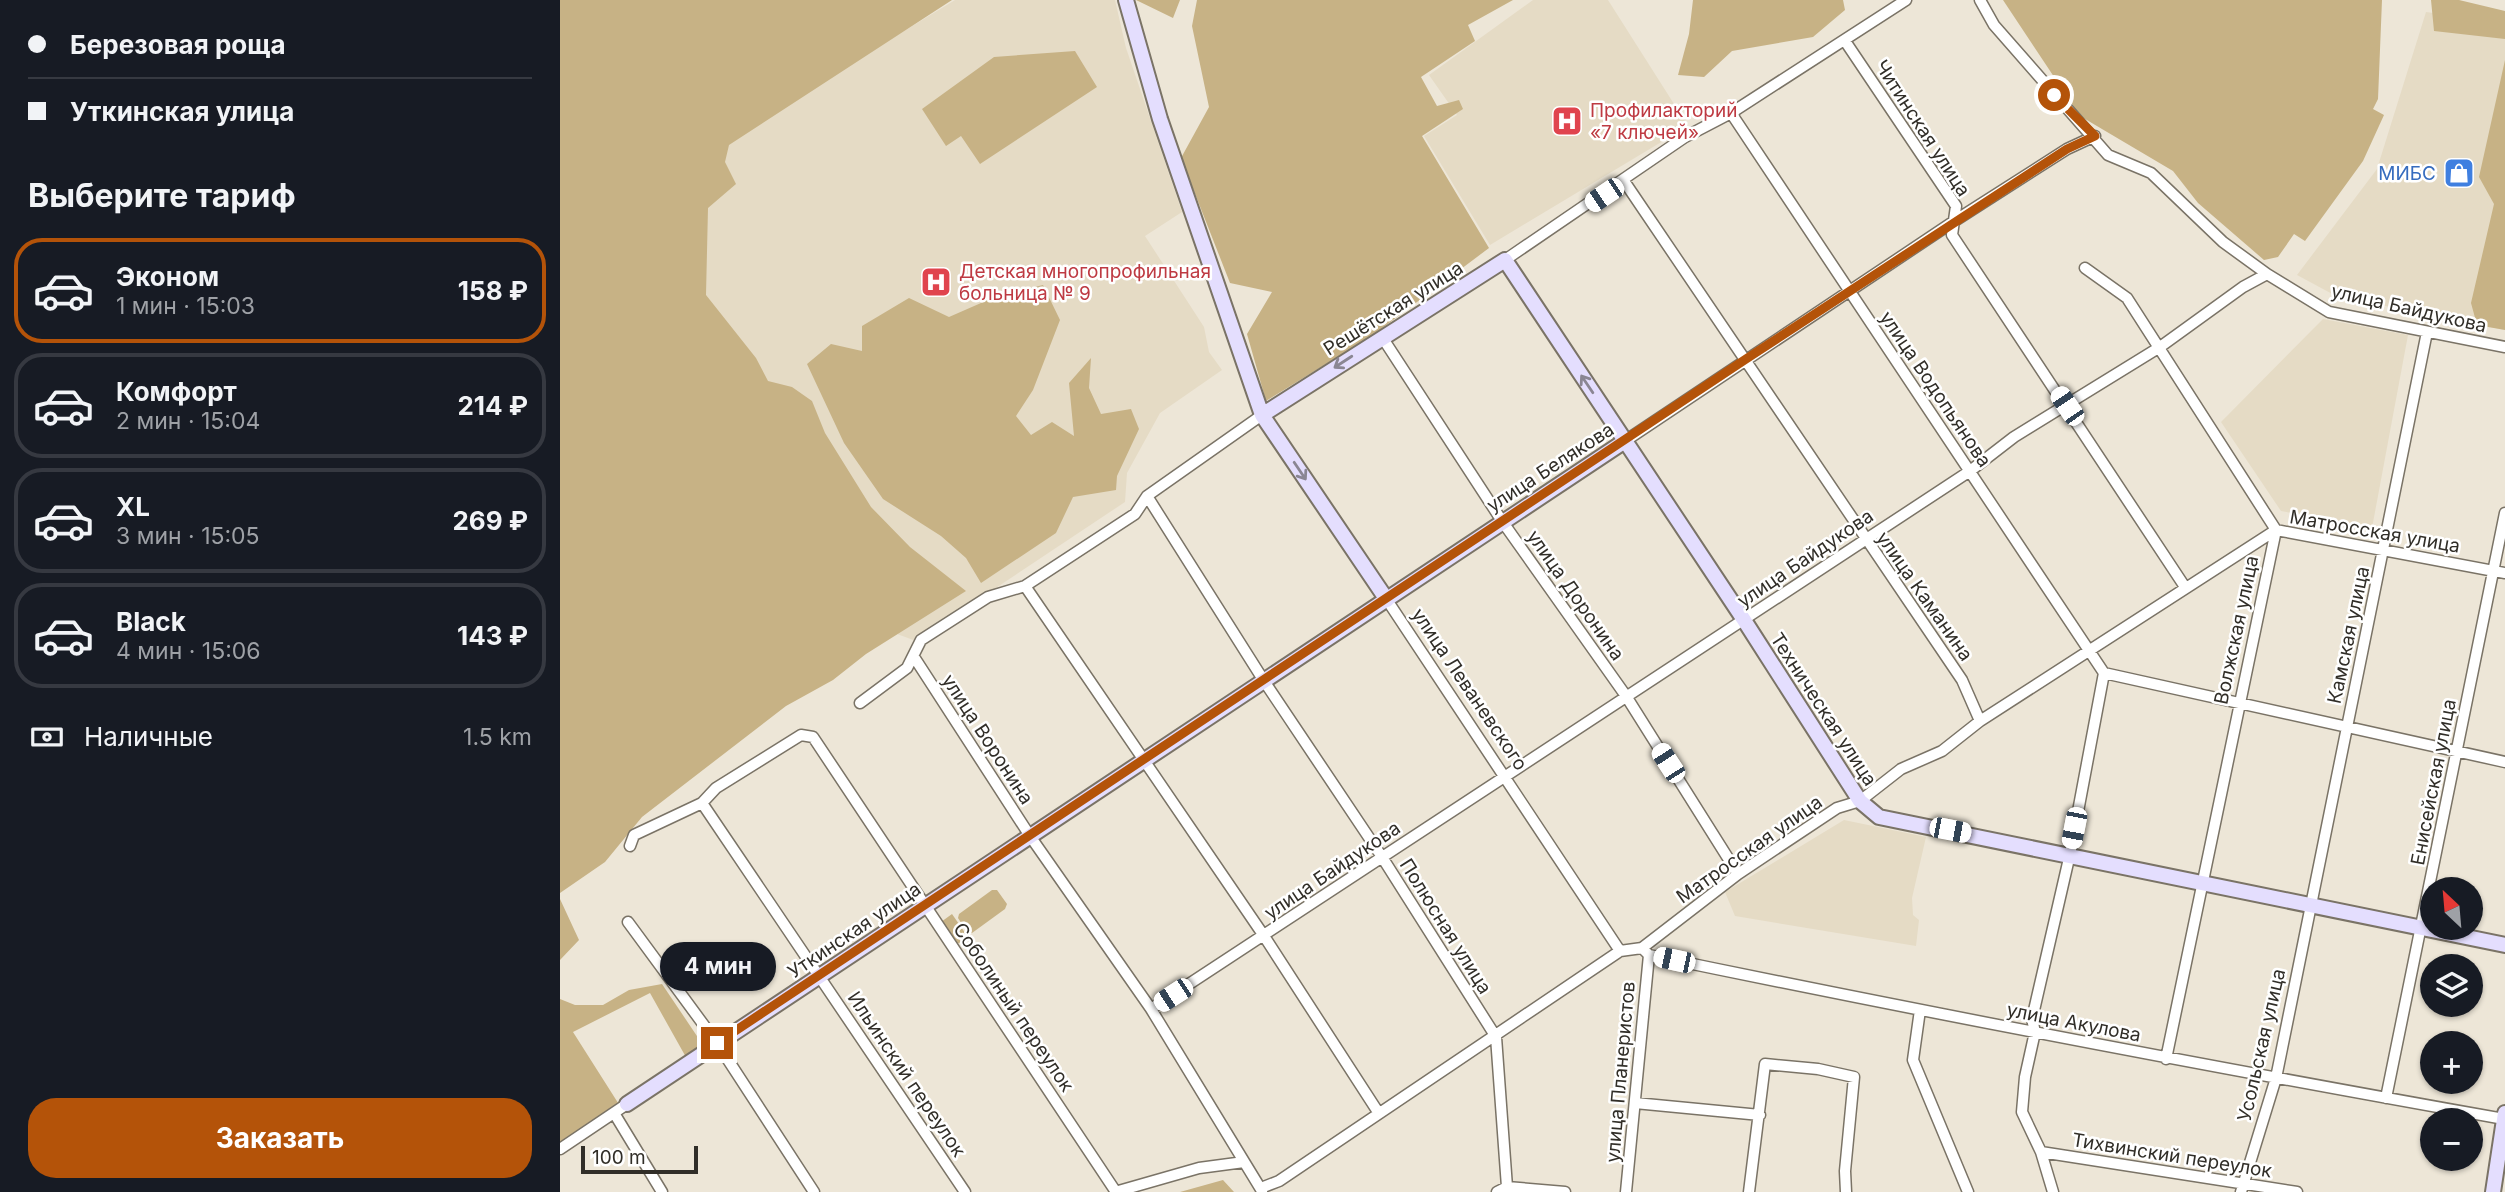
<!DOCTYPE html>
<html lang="ru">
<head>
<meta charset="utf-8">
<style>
	:root { --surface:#171b24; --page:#20242c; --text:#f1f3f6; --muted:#9ea1a6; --line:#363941; --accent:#b45309 }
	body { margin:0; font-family:Inter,sans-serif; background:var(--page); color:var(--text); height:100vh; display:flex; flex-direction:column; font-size:26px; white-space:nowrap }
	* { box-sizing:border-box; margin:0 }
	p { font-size:23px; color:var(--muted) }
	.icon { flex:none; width:38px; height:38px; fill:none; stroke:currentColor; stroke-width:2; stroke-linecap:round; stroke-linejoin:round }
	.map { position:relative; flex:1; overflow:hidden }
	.sheet { display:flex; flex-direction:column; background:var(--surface); width:560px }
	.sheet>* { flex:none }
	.hud { display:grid; align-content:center; height:154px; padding:0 28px; background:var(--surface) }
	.needle { width:46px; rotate:334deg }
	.tools { position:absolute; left:1860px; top:877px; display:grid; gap:14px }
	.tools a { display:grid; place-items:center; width:63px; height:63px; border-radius:50%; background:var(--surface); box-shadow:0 2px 5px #0004; font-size:35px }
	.scale { position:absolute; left:21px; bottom:18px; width:117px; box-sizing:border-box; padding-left:7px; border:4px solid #312e28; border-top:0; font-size:19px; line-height:24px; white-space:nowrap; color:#312e28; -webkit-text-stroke:5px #fff; paint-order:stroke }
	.end { position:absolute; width:32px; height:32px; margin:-16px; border:9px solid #b45309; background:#fff; box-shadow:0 0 0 4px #fff }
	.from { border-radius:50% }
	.bubble { position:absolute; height:49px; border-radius:24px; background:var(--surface); box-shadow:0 2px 5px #0004; font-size:23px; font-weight:700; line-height:49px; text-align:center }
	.car { position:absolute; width:21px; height:42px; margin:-21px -10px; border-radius:9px; box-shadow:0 0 5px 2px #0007; background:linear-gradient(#fff 24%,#345 0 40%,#fff 0 76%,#345 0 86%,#fff 0) }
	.hud b { display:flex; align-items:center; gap:24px; height:66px; font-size:26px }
	.hud b+b { border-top:2px solid var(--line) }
	.hud i { width:18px; height:18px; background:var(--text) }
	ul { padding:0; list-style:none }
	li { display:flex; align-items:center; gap:21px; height:105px; margin:0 14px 10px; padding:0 14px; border:4px solid var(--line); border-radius:28px }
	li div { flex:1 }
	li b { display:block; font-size:26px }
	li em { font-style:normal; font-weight:700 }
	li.active { border-color:var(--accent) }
	li>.icon { width:63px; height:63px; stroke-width:1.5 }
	h2 { padding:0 28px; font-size:32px; line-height:84px }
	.pay { display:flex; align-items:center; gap:18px; height:77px; padding:0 28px; font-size:26px }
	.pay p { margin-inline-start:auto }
	.button { display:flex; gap:14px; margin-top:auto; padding:14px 28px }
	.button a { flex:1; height:80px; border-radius:28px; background:var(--accent); color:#fff; font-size:28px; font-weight:700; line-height:80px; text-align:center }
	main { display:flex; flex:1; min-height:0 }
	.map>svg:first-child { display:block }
</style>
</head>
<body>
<main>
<section class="sheet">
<div class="hud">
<b><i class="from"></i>Березовая роща</b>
<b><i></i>Уткинская улица</b>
</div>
<h2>Выберите тариф</h2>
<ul>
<li class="active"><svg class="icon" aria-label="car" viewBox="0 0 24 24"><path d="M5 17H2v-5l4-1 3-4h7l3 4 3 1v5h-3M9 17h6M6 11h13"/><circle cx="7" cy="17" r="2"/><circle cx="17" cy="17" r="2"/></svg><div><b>Эконом</b><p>1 мин · 15:03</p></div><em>158 ₽</em></li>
<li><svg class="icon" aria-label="car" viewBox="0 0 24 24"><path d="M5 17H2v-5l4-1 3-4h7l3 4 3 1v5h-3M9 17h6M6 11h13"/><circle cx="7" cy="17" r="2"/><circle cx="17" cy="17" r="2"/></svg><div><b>Комфорт</b><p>2 мин · 15:04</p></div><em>214 ₽</em></li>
<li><svg class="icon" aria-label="car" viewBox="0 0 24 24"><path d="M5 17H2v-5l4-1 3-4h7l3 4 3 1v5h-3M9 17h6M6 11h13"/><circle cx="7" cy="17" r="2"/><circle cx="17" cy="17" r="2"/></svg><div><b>XL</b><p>3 мин · 15:05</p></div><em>269 ₽</em></li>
<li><svg class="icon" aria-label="car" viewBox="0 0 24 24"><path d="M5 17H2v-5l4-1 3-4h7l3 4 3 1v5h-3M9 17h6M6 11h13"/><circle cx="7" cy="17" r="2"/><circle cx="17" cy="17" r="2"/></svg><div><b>Black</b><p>4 мин · 15:06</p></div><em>143 ₽</em></li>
</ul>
<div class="pay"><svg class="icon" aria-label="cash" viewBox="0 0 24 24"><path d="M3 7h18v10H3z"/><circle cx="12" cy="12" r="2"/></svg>Наличные<p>1.5 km</p></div>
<div class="button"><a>Заказать</a></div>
</section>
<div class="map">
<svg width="1945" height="1192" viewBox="0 0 1945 1192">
	<rect width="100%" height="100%" fill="#ede6d7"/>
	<path fill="#e5dbc5" d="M395,0H555L566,48L622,212L585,236L644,327L649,352L662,370L600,413L567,473L565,502L356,641L329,631L232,627L109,174Z
		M973,0H1048L1128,126L930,245L864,136L897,115L869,75Z
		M1866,12L1945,23V330L1776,296L1737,275L1817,169Z
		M1763,319L1848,335L1812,528L1721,511L1661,422Z
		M1284,820L1366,837L1352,898L1353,915L1359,920L1356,946L1175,916L1165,892Z"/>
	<path fill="#c7b285" d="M0,0H392L169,145L165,162L176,184L148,208L146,295L196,358L208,381L232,387L252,401L265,433L311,507L350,547L406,591L306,654L273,680L226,706L82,817L45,862L0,893Z
		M576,0H620L613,18Z
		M637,0H953L908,25L915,41L861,77L877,106L899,100L903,109L862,136L929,248L813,335L706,401L687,334L712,292L670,283L621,158L649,107L632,26Z
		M1133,0H1283L1285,10L1253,37L1172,51L1144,77L1118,75L1129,34Z
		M1443,0H1822L1818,99L1813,109L1824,115L1803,161L1745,241L1734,234L1718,257L1704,260L1638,203L1613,171L1520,116Z
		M1871,0H1899L1945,11V39L1874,31Z
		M515,51L537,87L420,164L401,136L386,146L362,109L434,57Z
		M1945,60V330L1917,325L1911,303L1934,204L1919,177Z
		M483,285L500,320L473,390L456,416L471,435L492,422L514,436L509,383L531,358L529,388L541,414L571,409L579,429L557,476L556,490L513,497L496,533L421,583L406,558L381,536L323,499L284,443L247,364L271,344L302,351V326L349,298L389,317L437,296Z
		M432,890H437L447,904L445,909L412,933L407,932L398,918L399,914Z
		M0,899L19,940L0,960Z
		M392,914L408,937L396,945L381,922Z
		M102,984L145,1048L127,1059L90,993L13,1032L60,1106L0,1145V999L15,1005H43L69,990Z
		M663,1180L674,1192H620Z"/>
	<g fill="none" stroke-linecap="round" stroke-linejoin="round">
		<g stroke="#7a7366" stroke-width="13">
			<path id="street" d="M1420,0L1434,25L1548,155L1591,173L1663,242L1707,274
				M1285,41L1396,206L1392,235L1625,587
				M1171,113L1544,673L1510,854L1472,1019L1475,1032L1465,1077L1462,1112L1481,1152L1493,1192
				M1064,181L1402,680L1420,721
				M945,260L1125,137L1171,113L1346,0
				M1525,268L1567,298L1716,530L1606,1059
				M822,337L942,521L1066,696L1178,874
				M1065,441L1396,220L1507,149L1535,136
				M587,496L704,681L822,857L936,1037L947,1187
				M465,586L704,936L818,1112
				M827,600L1060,951
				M354,657L470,836L591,1009L702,1191
				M1544,673L1945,762
				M300,703L347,668L361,640L428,597L465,586L575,514L587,496L702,415
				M142,803L405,1192
				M70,846L74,835L142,803L156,788L241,735L253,737L556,1192
				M68,922L157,1043L254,1192
				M1082,948L1089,955C1373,1014 1658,1068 1944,1119
				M591,1009L1305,540L1410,471L1454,437L1600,347L1683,287L1707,274L1769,312L1945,347
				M1360,1010L1353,1060L1408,1192
				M1826,1098L1945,513
				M1075,1103L1200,1115
				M54,1113L102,1192
				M0,1149L67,1104
				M1481,1152L1737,1192
				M701,1188L719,1181L1060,951L1082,948L1178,874L1277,808L1300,801L1341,769L1382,751L1420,721L1716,530L1945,573
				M555,1192L639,1168L684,1162
				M937,1192L947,1187L1005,1192
				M1066,1192L1089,955
				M1189,1192L1205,1064L1258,1069L1294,1077L1285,1171L1286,1192
				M1681,1192L1716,1078L1867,332"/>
		</g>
		<g stroke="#7a7366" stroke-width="18">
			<path id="secondary" d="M566,0L600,119L702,415L827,600
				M702,415L945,260L1184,620L1300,801L1319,817L1945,945
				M67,1104L1065,441
				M1933,1192L1945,1113"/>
		</g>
		<use href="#street" stroke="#fff" stroke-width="10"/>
		<use href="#secondary" stroke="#e4defe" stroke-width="14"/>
	</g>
	<defs><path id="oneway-shaft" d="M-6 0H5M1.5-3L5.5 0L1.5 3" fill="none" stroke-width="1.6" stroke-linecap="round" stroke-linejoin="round" transform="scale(1.75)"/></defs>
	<g stroke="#8a8693">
		<use href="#oneway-shaft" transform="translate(783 362) rotate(147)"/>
		<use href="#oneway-shaft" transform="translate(1027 384) rotate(-124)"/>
		<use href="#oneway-shaft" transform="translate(740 471) rotate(56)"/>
	</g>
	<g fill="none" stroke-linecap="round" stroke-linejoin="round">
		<path stroke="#b45309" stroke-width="9" d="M157,1043L1186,359L1507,149L1535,136L1494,95"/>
	</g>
	<defs>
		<g id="hospital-square" transform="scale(1.575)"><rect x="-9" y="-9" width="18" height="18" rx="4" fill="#e0444e" stroke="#fff"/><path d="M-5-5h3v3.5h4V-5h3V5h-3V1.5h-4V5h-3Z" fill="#fff"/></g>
		<g id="shop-square" transform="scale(1.575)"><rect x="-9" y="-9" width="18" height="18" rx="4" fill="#3f7fe0" stroke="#fff"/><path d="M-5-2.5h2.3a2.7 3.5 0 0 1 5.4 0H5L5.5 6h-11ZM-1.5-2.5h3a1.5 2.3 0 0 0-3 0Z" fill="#fff"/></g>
	</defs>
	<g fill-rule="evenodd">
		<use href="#hospital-square" x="1007" y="121"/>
		<use href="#shop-square" x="1899" y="173"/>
		<use href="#hospital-square" x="376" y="282"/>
	</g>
	<g text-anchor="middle" stroke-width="5" stroke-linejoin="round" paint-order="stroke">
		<g font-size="19" fill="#be3a42" stroke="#fff" text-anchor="start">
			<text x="1030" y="117">Профилакторий<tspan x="1030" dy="22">«7 ключей»</tspan></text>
			<text x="399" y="278">Детская многопрофильная<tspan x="399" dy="22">больница № 9</tspan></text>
		</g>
		<g font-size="19" fill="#312e28" stroke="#fff">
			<text transform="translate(1363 128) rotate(57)" y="7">Читинская улица</text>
			<text transform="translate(833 308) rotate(-32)" y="7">Решётская улица</text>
			<text transform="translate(1849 308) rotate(13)" y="7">улица Байдукова</text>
			<text transform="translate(1376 389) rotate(56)" y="7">улица Водопьянова</text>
			<text transform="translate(990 467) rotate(-33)" y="7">улица Белякова</text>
			<text transform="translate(1815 531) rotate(10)" y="7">Матросская улица</text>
			<text transform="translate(1245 558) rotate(-34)" y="7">улица Байдукова</text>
			<text transform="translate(1016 595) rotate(55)" y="7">улица Доронина</text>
			<text transform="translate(1365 596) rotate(55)" y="7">улица Каманина</text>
			<text transform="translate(1676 630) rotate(-78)" y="7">Волжская улица</text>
			<text transform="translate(1788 635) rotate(-78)" y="7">Камская улица</text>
			<text transform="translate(910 689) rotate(56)" y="7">улица Леваневского</text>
			<text transform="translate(1264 709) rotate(57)" y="7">Техническая улица</text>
			<text transform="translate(428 739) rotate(57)" y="7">улица Воронина</text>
			<text transform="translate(1873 782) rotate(-79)" y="7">Енисейская улица</text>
			<text transform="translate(1189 849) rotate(-35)" y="7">Матросская улица</text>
			<text transform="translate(772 870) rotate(-34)" y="7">улица Байдукова</text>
			<text transform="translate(886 926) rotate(58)" y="7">Полюсная улица</text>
			<text transform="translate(294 930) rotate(-34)" y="7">Уткинская улица</text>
			<text transform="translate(454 1007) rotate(56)" y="7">Соболиный переулок</text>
			<text transform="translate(1514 1022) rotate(11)" y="7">улица Акулова</text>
			<text transform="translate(1701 1045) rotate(-77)" y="7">Усольская улица</text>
			<text transform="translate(1060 1072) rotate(-85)" y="7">улица Планеристов</text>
			<text transform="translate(347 1074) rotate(56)" y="7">Ильинский переулок</text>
			<text transform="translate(1612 1155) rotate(9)" y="7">Тихвинский переулок</text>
		</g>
		<g font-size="19" fill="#366cbe" stroke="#fff" text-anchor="end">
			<text x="1876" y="180">МИБС</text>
		</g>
	</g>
</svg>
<div class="tools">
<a><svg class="needle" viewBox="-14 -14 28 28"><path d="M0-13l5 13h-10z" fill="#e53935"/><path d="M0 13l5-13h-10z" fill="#9ea1a6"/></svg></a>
<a><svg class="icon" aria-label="layers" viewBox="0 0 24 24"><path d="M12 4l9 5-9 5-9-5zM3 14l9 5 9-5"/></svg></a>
<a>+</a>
<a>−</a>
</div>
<div class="scale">100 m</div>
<i class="end from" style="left:1494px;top:95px"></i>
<i class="end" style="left:157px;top:1043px"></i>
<div class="bubble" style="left:100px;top:942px;width:116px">4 мин</div>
<i class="car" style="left:1044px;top:195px;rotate:236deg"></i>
<i class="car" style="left:1507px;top:406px;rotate:326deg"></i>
<i class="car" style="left:1108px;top:763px;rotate:327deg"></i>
<i class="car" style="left:1514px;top:828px;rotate:191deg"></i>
<i class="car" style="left:1390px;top:830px;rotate:101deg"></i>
<i class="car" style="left:1114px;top:960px;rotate:282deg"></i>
<i class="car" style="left:613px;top:995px;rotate:237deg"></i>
</div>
</main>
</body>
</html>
